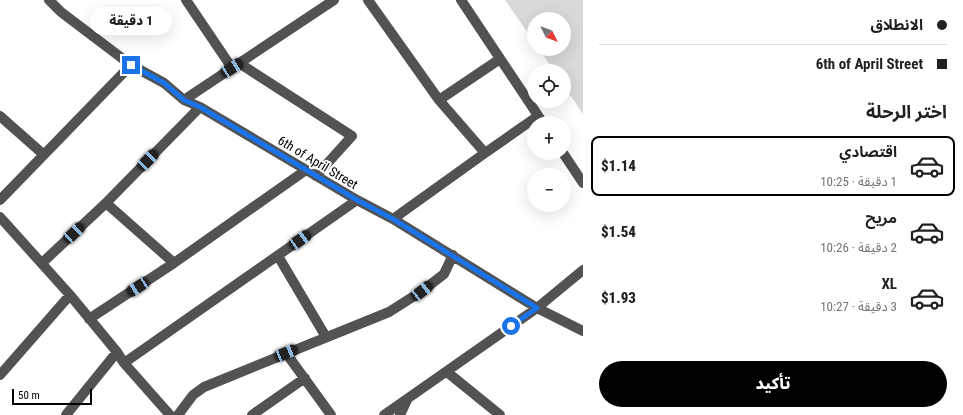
<!DOCTYPE html>
<html lang="ar">
<head>
<meta charset="utf-8">
<style>
	:root { --surface:#fff; --page:#f2f2f2; --text:#202124; --muted:#757577; --line:#e0e0e0; --accent:#000 }
	body { margin:0; font-family:"Roboto Condensed","Noto Sans Arabic",sans-serif; background:var(--page); color:var(--text); direction:rtl; height:100vh; display:flex; flex-direction:column; font-size:15px; white-space:nowrap }
	* { box-sizing:border-box; margin:0 }
	p { font-size:13px; color:var(--muted) }
	.icon { flex:none; width:22px; height:22px; fill:none; stroke:currentColor; stroke-width:2; stroke-linecap:round; stroke-linejoin:round }
	.map { position:relative; flex:1; overflow:hidden; direction:ltr }
	.drawer { display:flex; flex-direction:column; background:var(--surface); width:380px }
	.drawer>* { flex:none }
	.banner { display:grid; align-content:center; height:88px; padding:0 16px; background:var(--surface) }
	.needle { width:26px; rotate:132deg }
	.buttons { position:absolute; left:527px; top:12px; display:grid; gap:8px }
	.buttons a { display:grid; place-items:center; width:44px; height:44px; border-radius:50%; background:var(--surface); box-shadow:0 4px 16px #0002; font-size:20px }
	.scale { position:absolute; left:12px; bottom:10px; width:80px; box-sizing:border-box; padding-left:4px; border:2px solid #000; border-top:0; font-size:11px; line-height:14px; white-space:nowrap; color:#000; -webkit-text-stroke:3px #fff; paint-order:stroke }
	.end { position:absolute; width:18px; height:18px; margin:-9px; border:5px solid #1a73e8; background:#fff; box-shadow:0 0 0 2px #fff }
	.from { border-radius:50% }
	.bubble { position:absolute; height:28px; border-radius:14px; background:var(--surface); box-shadow:0 4px 16px #0002; font-size:13px; font-weight:800; line-height:28px; text-align:center; direction:rtl }
	.car { position:absolute; width:12px; height:24px; margin:-12px -6px; border-radius:5px; box-shadow:0 0 3px 1px #0007; background:linear-gradient(#222 24%,#8ab4d8 0 40%,#222 0 76%,#8ab4d8 0 86%,#222 0) }
	.banner b { display:flex; align-items:center; gap:14px; height:38px; font-size:15px }
	.banner b+b { border-top:1px solid var(--line) }
	.banner i { width:10px; height:10px; background:var(--text) }
	ul { padding:0; list-style:none }
	li { display:flex; align-items:center; gap:12px; height:60px; margin:0 8px 6px; padding:0 8px; border:2px solid transparent; border-radius:8px }
	li div { flex:1 }
	li b { display:block; font-size:15px }
	li em { font-style:normal; font-weight:800 }
	li.current { border-color:var(--accent) }
	li>.icon { width:36px; height:36px; stroke-width:1.5 }
	h2 { padding:0 16px; font-size:18px; line-height:48px }
	.cta { display:flex; gap:8px; margin-top:auto; padding:8px 16px }
	.cta a { flex:1; height:46px; border-radius:24px; background:var(--accent); color:#fff; font-size:16px; font-weight:800; line-height:46px; text-align:center }
	main { display:flex; flex:1; min-height:0 }
	.map>svg:first-child { display:block }
</style>
</head>
<body>
<main>
<section class="drawer">
<div class="banner">
<b><i class="from"></i>الانطلاق</b>
<b><i></i>6th of April Street</b>
</div>
<h2>اختر الرحلة</h2>
<ul>
<li class="current"><svg class="icon" aria-label="car" viewBox="0 0 24 24"><path d="M5 17H2v-5l4-1 3-4h7l3 4 3 1v5h-3M9 17h6M6 11h13"/><circle cx="7" cy="17" r="2"/><circle cx="17" cy="17" r="2"/></svg><div><b>اقتصادي</b><p>1 دقيقة · 10:25</p></div><em>$1.14</em></li>
<li><svg class="icon" aria-label="car" viewBox="0 0 24 24"><path d="M5 17H2v-5l4-1 3-4h7l3 4 3 1v5h-3M9 17h6M6 11h13"/><circle cx="7" cy="17" r="2"/><circle cx="17" cy="17" r="2"/></svg><div><b>مريح</b><p>2 دقيقة · 10:26</p></div><em>$1.54</em></li>
<li><svg class="icon" aria-label="car" viewBox="0 0 24 24"><path d="M5 17H2v-5l4-1 3-4h7l3 4 3 1v5h-3M9 17h6M6 11h13"/><circle cx="7" cy="17" r="2"/><circle cx="17" cy="17" r="2"/></svg><div><b>XL</b><p>3 دقيقة · 10:27</p></div><em>$1.93</em></li>
</ul>
<div class="cta"><a>تأكيد</a></div>
</section>
<div class="map">
<svg width="583" height="415" viewBox="0 0 583 415">
	<rect width="100%" height="100%" fill="#fff"/>
	<path fill="#d9d9d9" d="M505,0H583V114L564,86V71H554L539,49H564V19H534V42Z"/>
	<g fill="none" stroke-linecap="round" stroke-linejoin="round">
		<path stroke="#525252" stroke-width="10" d="M49,0L61,12L131,65L164,83L184,100L200,107L357,200L393,219L537,308L583,331
			M186,0L232,68
			M368,0L439,100L485,153
			M461,0L543,123
			M239,63L352,136L316,176
			M184,100L334,0
			M439,100L500,59
			M0,116L43,154
			M563,153L583,183
			M0,200L131,65
			M106,203L174,263
			M0,217L70,295L117,352L124,363L170,415
			M393,219L485,153L538,116
			M278,256L326,337
			M42,263L106,203L200,107
			M89,319L174,263L306,170
			M286,353L331,415
			M124,363L357,200
			M447,372L500,415
			M0,375L70,295
			M66,415L117,352
			M178,415L193,395L204,387L389,312L422,291L444,274L453,255
			M252,415L305,378
			M384,415L537,308L583,270
			M400,415L407,400"/>
	</g>
	<g fill="none" stroke-linecap="round" stroke-linejoin="round">
		<path stroke="#1a73e8" stroke-width="5" d="M131,65L164,83L184,100L200,107L357,200L393,219L537,308L511,326"/>
	</g>
	<g text-anchor="middle" stroke-width="4" stroke-linejoin="round" paint-order="stroke">
		<g font-size="13" fill="#000" stroke="#fff">
			<text transform="translate(318 162) rotate(31)" y="5">6th of April Street</text>
		</g>
	</g>
</svg>
<div class="buttons">
<a><svg class="needle" viewBox="-14 -14 28 28"><path d="M0-13l5 13h-10z" fill="#e53935"/><path d="M0 13l5-13h-10z" fill="#757577"/></svg></a>
<a><svg class="icon" aria-label="locate" viewBox="0 0 24 24"><circle cx="12" cy="12" r="6"/><path d="M12 2v4M12 18v4M2 12h4M18 12h4"/></svg></a>
<a>+</a>
<a>−</a>
</div>
<div class="scale">50 m</div>
<i class="end from" style="left:511px;top:326px"></i>
<i class="end" style="left:131px;top:65px"></i>
<div class="bubble" style="left:90px;top:7px;width:82px">1 دقيقة</div>
<i class="car" style="left:232px;top:68px;rotate:57deg"></i>
<i class="car" style="left:148px;top:160px;rotate:44deg"></i>
<i class="car" style="left:74px;top:233px;rotate:47deg"></i>
<i class="car" style="left:300px;top:240px;rotate:55deg"></i>
<i class="car" style="left:138px;top:287px;rotate:237deg"></i>
<i class="car" style="left:422px;top:291px;rotate:52deg"></i>
<i class="car" style="left:286px;top:353px;rotate:68deg"></i>
</div>
</main>
</body>
</html>
